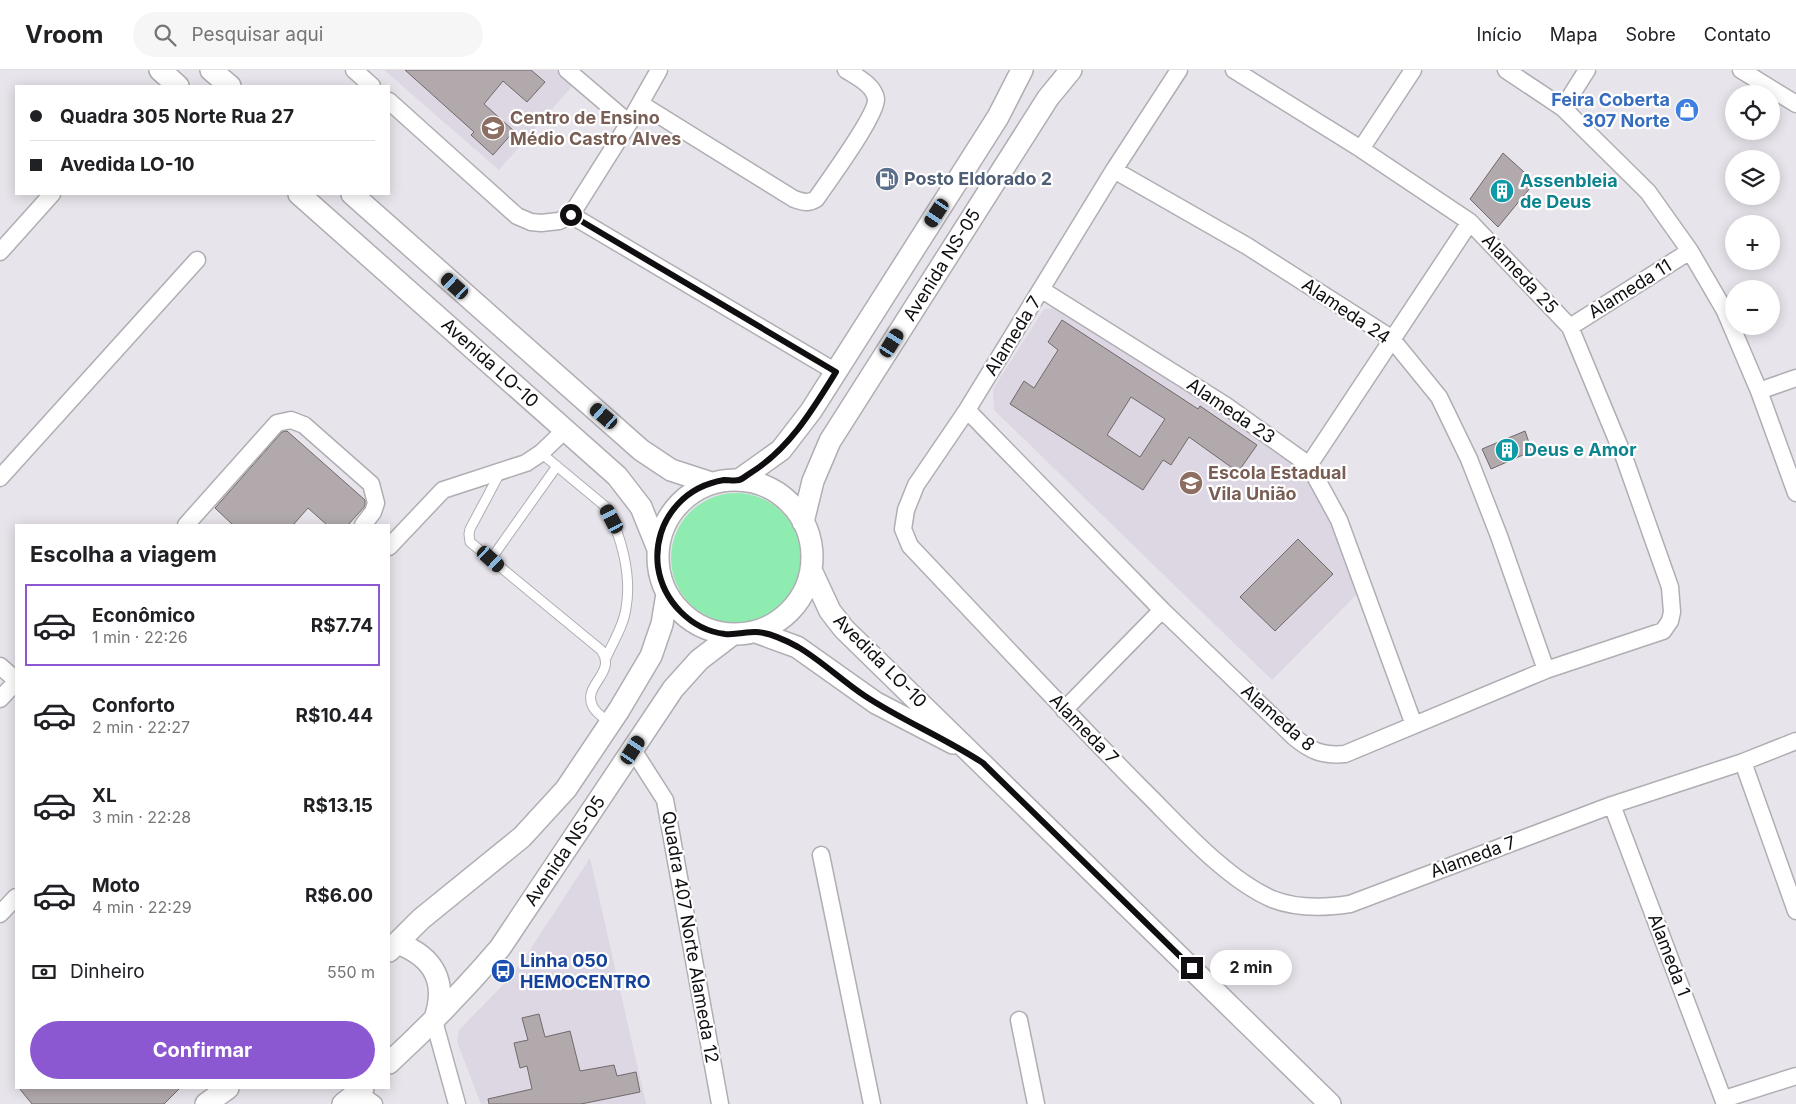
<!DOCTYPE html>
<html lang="pt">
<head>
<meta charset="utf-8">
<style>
	:root { --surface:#fff; --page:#f6f6f6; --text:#202124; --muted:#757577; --line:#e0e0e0; --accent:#8c58d1 }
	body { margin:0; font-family:Inter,sans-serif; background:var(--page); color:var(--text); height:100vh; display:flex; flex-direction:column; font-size:19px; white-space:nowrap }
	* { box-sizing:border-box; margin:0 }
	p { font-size:16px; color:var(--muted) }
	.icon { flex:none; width:28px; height:28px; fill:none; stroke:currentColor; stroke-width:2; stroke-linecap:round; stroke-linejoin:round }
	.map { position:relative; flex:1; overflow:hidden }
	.details { position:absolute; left:15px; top:454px; width:375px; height:565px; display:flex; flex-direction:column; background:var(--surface); border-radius:0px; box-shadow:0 2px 12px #0003 }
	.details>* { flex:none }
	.hud { position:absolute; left:15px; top:15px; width:375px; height:110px; border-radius:0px; box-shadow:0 2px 12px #0003; display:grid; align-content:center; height:110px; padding:0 15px; background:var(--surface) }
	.fabs { position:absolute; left:1725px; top:15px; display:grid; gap:10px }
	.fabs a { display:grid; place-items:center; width:55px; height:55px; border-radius:50%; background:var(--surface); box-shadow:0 2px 12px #0003; font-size:25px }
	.end { position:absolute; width:22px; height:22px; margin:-11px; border:6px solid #100e11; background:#fff; box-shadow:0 0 0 2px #fff }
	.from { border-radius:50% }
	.bubble { position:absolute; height:35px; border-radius:18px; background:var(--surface); box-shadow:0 2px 12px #0003; font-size:16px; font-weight:700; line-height:35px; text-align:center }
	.car { position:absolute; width:15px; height:30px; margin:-15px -8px; border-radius:6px; box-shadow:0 0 4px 1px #0007; background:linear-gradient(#222 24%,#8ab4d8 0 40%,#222 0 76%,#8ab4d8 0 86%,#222 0) }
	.hud b { display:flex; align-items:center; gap:18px; height:48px; font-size:19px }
	.hud b+b { border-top:1px solid var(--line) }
	.hud i { width:12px; height:12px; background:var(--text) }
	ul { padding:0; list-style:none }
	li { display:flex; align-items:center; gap:15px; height:82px; margin:0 10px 8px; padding:0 5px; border:2px solid transparent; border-radius:0px }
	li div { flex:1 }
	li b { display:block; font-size:19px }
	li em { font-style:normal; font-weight:700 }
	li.active { border-color:var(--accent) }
	li>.icon { width:45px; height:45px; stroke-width:1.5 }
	h2 { padding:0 15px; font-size:22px; line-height:60px }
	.pay { display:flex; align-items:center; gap:12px; height:55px; padding:0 15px; font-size:19px }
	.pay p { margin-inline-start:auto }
	.action { display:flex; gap:10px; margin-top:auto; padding:10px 15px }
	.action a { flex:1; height:58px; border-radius:30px; background:var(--accent); color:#fff; font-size:20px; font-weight:700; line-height:58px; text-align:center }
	header { display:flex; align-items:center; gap:30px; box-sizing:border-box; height:70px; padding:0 25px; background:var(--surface); border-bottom:1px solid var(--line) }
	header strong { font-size:24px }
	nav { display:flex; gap:28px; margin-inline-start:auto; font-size:18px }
	.search { width:350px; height:45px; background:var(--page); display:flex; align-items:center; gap:12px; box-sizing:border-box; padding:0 18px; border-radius:28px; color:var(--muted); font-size:19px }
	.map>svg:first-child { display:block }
</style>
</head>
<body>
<header>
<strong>Vroom</strong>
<div class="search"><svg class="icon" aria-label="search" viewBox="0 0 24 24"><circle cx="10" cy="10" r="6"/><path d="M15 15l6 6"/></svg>Pesquisar aqui</div>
<nav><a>Início</a><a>Mapa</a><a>Sobre</a><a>Contato</a></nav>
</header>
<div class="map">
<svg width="1796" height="1034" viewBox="0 0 1796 1034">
	<rect width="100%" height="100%" fill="#e8e4eb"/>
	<path fill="#ddd6e3" d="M384,0H556L573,15L499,100Z
		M1061,237L1218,337L1305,400L1333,453L1357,524L1272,610L994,340L993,319L1044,239Z
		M590,788L646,1034H481L457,972L459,960L504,914L524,889Z"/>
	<path fill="#8eecb1" d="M671 488a65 65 0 1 1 130 0a65 65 0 1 1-130 0Z"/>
	<path fill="#b1a9ac" stroke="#70696b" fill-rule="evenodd" d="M405,0H531L545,12L527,32L503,11L484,34L514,61L493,85L471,65L474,62Z
		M1503,83L1535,112L1498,157L1470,129Z
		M1062,250L1198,339L1200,336L1257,375L1238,402L1189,367L1171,395L1163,390L1143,420L1010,334L1024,311L1034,318L1058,280L1048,272ZM1131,327L1165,349L1140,387L1107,365Z
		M287,361L365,430V436L348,455H327L308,438L293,455H233L215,438L282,362Z
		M1525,361L1532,381L1491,399L1482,379Z
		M1298,469L1333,504L1275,561L1240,527Z
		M539,944L545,967L570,961L580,1001L614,995L617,1006L636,1002L640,1022L581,1034H489L488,1029L532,1019L527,996L520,998L514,973L528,970L522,948Z
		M19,1018H180L164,1034H32Z"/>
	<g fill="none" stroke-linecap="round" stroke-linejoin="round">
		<g stroke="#b0adb3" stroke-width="11">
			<path id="service" d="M541,383L606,437C621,465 632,505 626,538C624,555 613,572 606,588
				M501,401L470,459L469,464L470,472L601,580C618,603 581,615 593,637C596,643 605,649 610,653
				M491,489L557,396"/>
		</g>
		<g stroke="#b0adb3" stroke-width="19">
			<path id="minor" d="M354,0L372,16
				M567,0L629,53
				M1179,0L1114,100L967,340L916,415L906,440L903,459L910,476C986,556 1062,638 1140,717C1177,753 1224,808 1272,829C1297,839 1324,838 1350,834L1612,735L1743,692L1796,671
				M1506,0L1563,38L1648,122L1690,181L1725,241L1759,321L1796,423
				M1741,0L1796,34
				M389,31L517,146L531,152L541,153L559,151L571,145L629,53L659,0
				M641,34L794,129C803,132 808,134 816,129C827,113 877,45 876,29C874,15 857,7 846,0
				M1563,38L1587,0
				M1361,79L1413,0
				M1114,100L1247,176L1391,268L1439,327L1469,389L1499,466L1546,600
				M571,145L836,302
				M0,182L52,124
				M1042,220L1225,335L1309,395L1339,450L1414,655
				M1570,257L1690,181
				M1759,321L1796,308
				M967,340L1162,540L1294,667C1311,681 1322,686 1345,684L1546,600L1663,561L1670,551L1672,542L1670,517L1624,387L1570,257L1470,152L1361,79L1234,0
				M1309,395L1470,152
				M0,408L197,190
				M186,455L277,353L291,350L304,355L371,414L376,433L373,442L363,455
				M389,477L443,420L526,393L541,383L565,360
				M0,596L16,610
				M0,629L16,612
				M1064,640L1162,540
				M633,680L665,730L720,1034
				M1743,692L1796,841
				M1612,735L1725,1034
				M821,785L872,1034
				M0,844L16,827
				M1019,950L1036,1034
				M434,951L457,1034
				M357,1022L374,1034
				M1724,1029L1796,1006"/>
		</g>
		<g stroke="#b0adb3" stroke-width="24">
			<path id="tertiary" d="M160,0L178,16
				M211,0L230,16
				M299,124L617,406L641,437L658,479
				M352,124L641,380L671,400L711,413
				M658 487a77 77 0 1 1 154 0a77 77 0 1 1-154 0Z
				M739,410L781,380L811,341L998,47L1022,0
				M803,452L813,411L830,371L1048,28L1071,0
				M811,500L830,541L844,559L1330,1034
				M756,562L797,577L876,633L953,673
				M397,873C435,887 448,913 434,951
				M389,881L421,849L522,767L566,719L619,640L651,586L662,554L667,524
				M389,993C428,957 465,919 500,878L673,619L699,590L733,564
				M206,1034L228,1018
				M343,1034L363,1018"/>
		</g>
		<use href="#service" stroke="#fff" stroke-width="9"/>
		<use href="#minor" stroke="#fff" stroke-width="16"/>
		<use href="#tertiary" stroke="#fff" stroke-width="21"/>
	</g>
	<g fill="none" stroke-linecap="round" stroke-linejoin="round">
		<path stroke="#100e11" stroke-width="6" d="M571,145L836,302C813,339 790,378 752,402C748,404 743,409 739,410C735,411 729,410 724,410C706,413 690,421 678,434C662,451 655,474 658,497C663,531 691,560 725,564C736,565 745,562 755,562C768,562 787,571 798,577C822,591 842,611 865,626C903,651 945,668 983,693L1192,898"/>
	</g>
	<defs>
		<g id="shop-disc" transform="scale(1.25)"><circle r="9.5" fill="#3f7fe0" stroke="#fff"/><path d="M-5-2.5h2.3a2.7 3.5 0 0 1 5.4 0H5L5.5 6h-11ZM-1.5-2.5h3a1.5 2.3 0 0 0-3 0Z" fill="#fff"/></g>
		<g id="school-disc" transform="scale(1.25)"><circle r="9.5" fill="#8d6e63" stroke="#fff"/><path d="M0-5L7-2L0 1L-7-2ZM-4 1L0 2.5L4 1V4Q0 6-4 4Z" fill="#fff"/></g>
		<g id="fuel-disc" transform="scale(1.25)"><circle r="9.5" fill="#5c6f8a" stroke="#fff"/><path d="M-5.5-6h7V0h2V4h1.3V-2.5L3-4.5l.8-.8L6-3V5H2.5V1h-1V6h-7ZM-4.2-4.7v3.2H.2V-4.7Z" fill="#fff"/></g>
		<g id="building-disc" transform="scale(1.25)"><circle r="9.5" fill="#0f9aa8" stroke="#fff"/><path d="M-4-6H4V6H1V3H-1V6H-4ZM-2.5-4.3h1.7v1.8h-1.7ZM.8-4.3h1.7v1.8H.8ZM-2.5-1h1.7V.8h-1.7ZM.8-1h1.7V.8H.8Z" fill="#fff"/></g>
		<g id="bus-disc" transform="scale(1.25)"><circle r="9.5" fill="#1a4fb4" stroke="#fff"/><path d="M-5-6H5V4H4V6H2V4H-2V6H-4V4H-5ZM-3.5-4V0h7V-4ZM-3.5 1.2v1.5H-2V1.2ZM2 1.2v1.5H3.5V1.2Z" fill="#fff"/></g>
	</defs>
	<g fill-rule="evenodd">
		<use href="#shop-disc" x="1687" y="40"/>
		<use href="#school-disc" x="493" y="58"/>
		<use href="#fuel-disc" x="887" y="109"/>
		<use href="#building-disc" x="1502" y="121"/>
		<use href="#building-disc" x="1507" y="380"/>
		<use href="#school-disc" x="1191" y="413"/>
		<use href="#bus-disc" x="503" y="901"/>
	</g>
	<g text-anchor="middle" stroke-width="4.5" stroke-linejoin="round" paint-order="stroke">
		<g font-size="18" font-weight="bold" fill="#366cbe" stroke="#fff" text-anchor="end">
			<text x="1670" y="36">Feira Coberta<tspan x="1670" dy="21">307 Norte</tspan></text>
		</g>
		<g font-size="18" font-weight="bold" fill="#785e54" stroke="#fff" text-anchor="start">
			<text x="510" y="54">Centro de Ensino<tspan x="510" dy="21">Médio Castro Alves</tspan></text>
			<text x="1208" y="409">Escola Estadual<tspan x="1208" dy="21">Vila União</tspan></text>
		</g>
		<g font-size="18" font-weight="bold" fill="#4e5e75" stroke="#fff" text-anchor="start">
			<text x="904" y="115">Posto Eldorado 2</text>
		</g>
		<g font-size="18" font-weight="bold" fill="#0d838f" stroke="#fff" text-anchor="start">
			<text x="1520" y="117">Assenbleia<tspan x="1520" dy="21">de Deus</tspan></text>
			<text x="1524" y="386">Deus e Amor</text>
		</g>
		<g font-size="18" fill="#100e11" stroke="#fff">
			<text transform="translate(942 195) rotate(-58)" y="6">Avenida NS-05</text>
			<text transform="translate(1520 204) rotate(47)" y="6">Alameda 25</text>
			<text transform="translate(1630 219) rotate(-32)" y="6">Alameda 11</text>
			<text transform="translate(1346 241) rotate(34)" y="6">Alameda 24</text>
			<text transform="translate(1013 266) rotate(-58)" y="6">Alameda 7</text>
			<text transform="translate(490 293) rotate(42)" y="6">Avenida LO-10</text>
			<text transform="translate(1231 341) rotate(34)" y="6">Alameda 23</text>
			<text transform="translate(880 591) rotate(45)" y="6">Avedida LO-10</text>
			<text transform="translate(1278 648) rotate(41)" y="6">Alameda 8</text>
			<text transform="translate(1084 659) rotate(46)" y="6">Alameda 7</text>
			<text transform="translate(565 781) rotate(-56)" y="6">Avenida NS-05</text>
			<text transform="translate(1473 787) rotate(-20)" y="6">Alameda 7</text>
			<text transform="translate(690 867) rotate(80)" y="6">Quadra 407 Norte Alameda 12</text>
			<text transform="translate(1669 885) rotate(69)" y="6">Alameda 1</text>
		</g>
		<g font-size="18" font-weight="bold" fill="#164399" stroke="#fff" text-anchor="start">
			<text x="520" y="897">Linha 050<tspan x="520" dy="21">HEMOCENTRO</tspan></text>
		</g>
	</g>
</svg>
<div class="fabs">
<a><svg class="icon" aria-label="locate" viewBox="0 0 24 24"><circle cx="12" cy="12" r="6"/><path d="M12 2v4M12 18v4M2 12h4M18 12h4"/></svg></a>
<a><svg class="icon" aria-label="layers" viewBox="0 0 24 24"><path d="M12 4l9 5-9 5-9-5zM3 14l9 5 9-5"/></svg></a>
<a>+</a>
<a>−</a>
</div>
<i class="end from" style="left:571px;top:145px"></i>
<i class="end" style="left:1192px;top:898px"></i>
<div class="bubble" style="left:1210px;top:880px;width:82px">2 min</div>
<i class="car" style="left:937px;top:143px;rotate:213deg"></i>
<i class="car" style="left:455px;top:216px;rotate:312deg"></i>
<i class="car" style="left:892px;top:273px;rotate:32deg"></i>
<i class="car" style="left:604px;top:346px;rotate:311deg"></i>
<i class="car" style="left:612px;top:449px;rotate:332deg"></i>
<i class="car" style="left:491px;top:489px;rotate:132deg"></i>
<i class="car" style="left:633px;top:680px;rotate:33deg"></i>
<div class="hud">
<b><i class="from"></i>Quadra 305 Norte Rua 27</b>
<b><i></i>Avedida LO-10</b>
</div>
<section class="details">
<h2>Escolha a viagem</h2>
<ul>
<li class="active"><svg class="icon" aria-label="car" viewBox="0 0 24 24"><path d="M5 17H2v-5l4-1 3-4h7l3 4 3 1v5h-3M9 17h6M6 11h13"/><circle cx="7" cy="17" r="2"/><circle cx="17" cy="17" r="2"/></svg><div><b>Econômico</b><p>1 min · 22:26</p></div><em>R$7.74</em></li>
<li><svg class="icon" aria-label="car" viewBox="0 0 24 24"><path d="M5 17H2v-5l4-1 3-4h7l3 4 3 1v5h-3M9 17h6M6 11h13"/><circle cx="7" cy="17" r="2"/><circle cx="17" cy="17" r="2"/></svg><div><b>Conforto</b><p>2 min · 22:27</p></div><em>R$10.44</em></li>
<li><svg class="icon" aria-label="car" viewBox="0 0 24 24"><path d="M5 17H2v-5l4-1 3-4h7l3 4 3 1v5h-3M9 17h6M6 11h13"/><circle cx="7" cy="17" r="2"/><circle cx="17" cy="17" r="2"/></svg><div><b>XL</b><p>3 min · 22:28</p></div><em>R$13.15</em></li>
<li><svg class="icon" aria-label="car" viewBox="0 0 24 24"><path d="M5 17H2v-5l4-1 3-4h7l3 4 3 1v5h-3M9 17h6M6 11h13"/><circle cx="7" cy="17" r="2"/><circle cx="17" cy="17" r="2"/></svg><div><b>Moto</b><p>4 min · 22:29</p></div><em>R$6.00</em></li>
</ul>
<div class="pay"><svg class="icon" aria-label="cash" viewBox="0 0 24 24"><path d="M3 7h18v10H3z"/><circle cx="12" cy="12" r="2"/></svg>Dinheiro<p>550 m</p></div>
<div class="action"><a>Confirmar</a></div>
</section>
</div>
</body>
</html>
